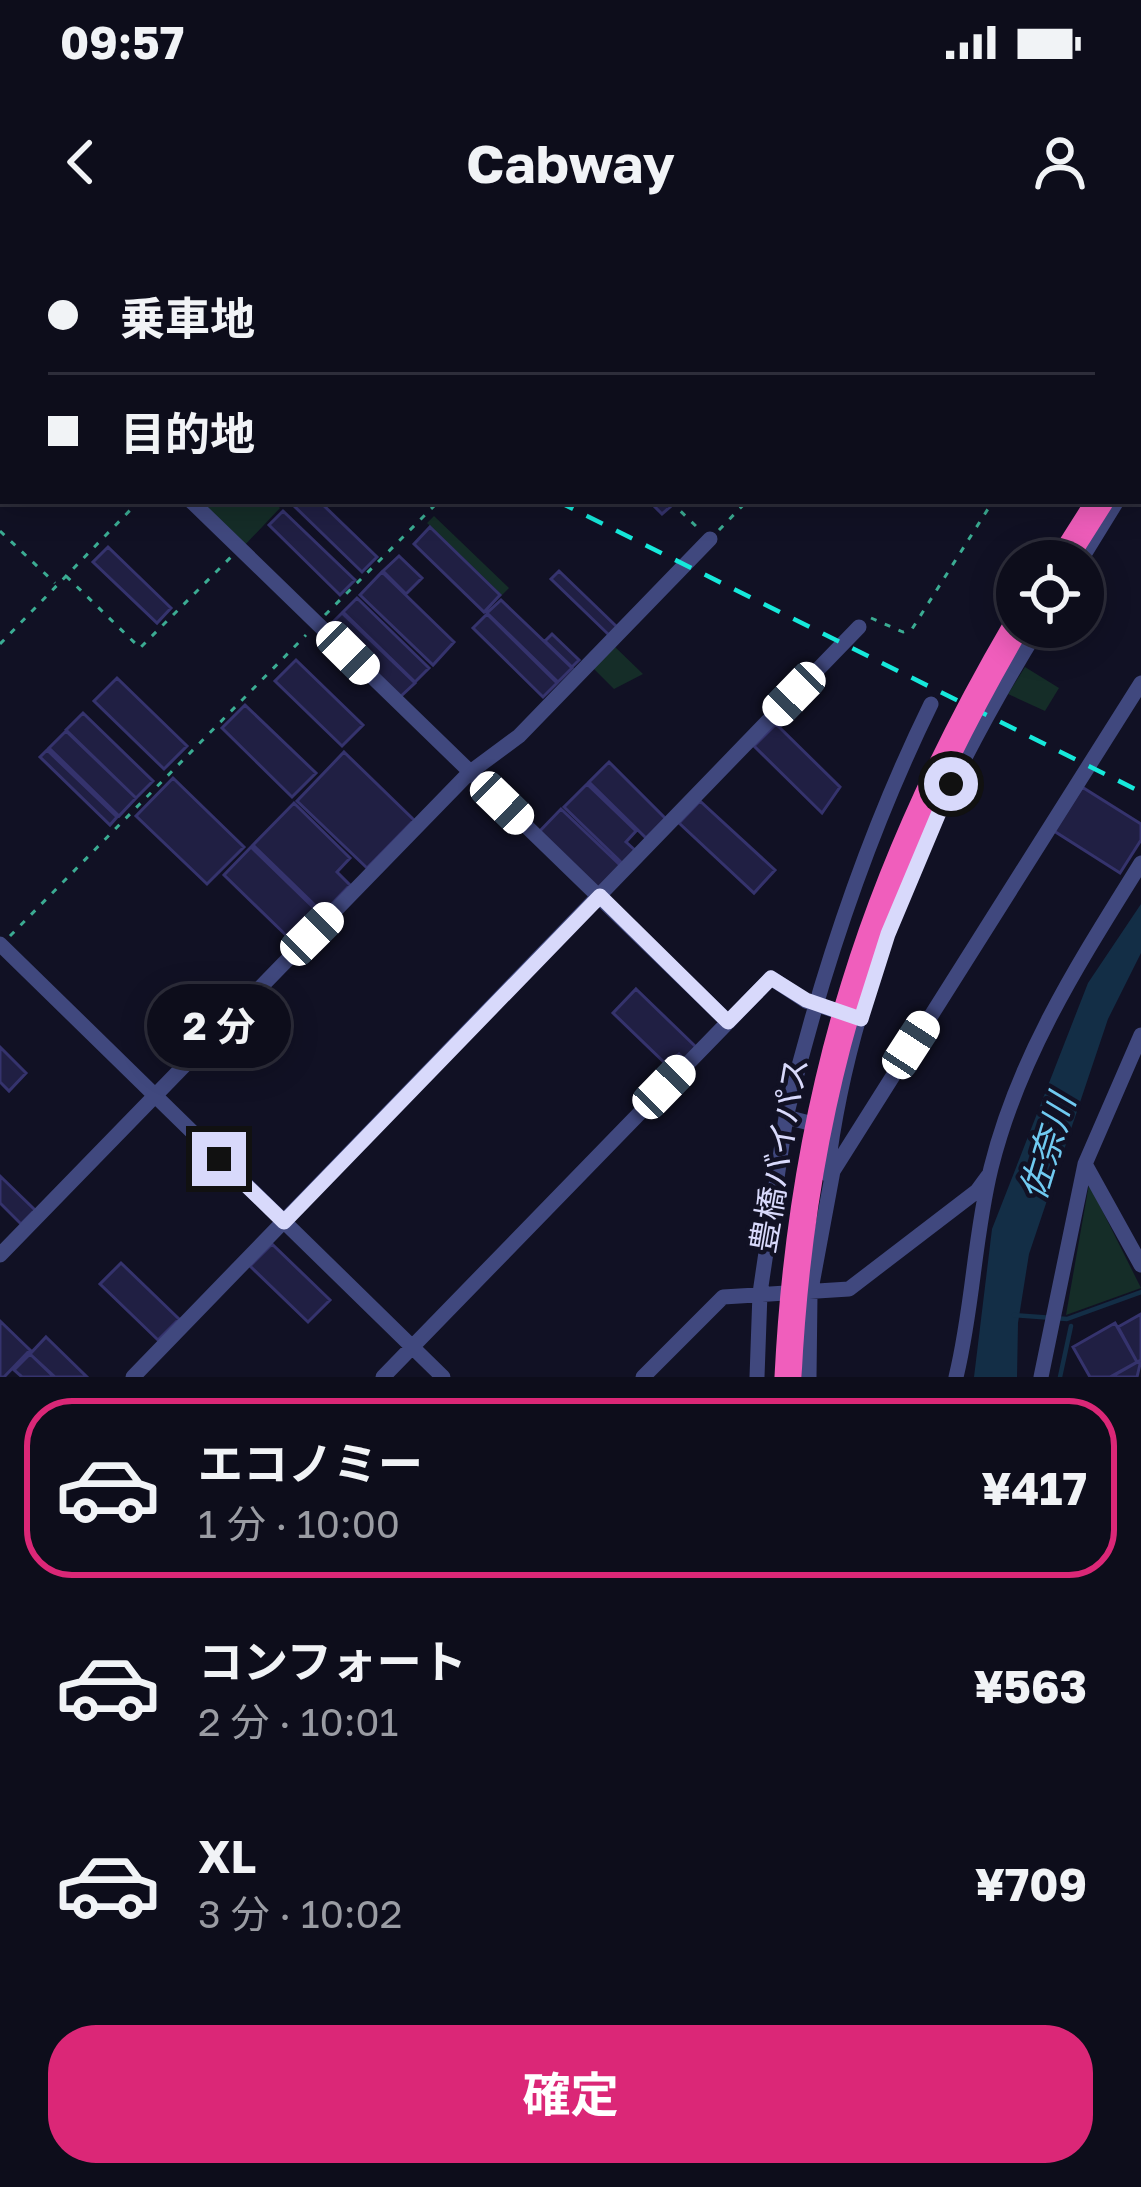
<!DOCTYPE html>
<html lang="ja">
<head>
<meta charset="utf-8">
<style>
	:root { --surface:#0d0d1b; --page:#1b1b28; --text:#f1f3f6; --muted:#9a9ca3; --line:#2d2d3a; --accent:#db2777 }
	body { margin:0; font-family:"Golos Text","Noto Sans JP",sans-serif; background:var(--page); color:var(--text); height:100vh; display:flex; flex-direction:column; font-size:45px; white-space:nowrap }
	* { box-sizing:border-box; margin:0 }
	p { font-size:39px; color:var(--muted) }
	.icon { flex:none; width:66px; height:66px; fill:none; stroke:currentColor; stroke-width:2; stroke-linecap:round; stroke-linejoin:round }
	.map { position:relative; height:1137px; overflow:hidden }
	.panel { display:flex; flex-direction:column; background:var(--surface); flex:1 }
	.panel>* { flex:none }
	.top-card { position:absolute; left:0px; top:0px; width:1143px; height:264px; box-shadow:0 6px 30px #0003,0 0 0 3px var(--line); display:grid; align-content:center; height:264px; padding:0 48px; background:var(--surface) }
	.controls { position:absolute; left:996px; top:300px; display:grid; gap:24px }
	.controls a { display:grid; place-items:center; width:108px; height:108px; border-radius:50%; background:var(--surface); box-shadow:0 6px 30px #0003,0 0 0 3px var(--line); font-size:60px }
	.end { position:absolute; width:54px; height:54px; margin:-27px; border:15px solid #d8d9fb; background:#111; box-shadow:0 0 0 6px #111 }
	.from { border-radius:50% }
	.bubble { position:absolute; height:84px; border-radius:42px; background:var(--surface); box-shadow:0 6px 30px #0003,0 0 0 3px var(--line); font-size:39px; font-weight:700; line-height:84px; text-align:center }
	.car { position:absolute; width:36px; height:72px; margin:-36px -18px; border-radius:15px; box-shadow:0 0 9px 3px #0007; background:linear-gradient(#fff 24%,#345 0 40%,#fff 0 76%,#345 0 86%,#fff 0) }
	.top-card b { display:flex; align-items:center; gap:42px; height:114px; font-size:45px }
	.top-card b+b { border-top:3px solid var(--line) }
	.top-card i { width:30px; height:30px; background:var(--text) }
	ul { padding:21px 0 0; list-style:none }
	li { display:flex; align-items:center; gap:36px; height:180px; margin:0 24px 18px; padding:0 24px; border:6px solid transparent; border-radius:48px }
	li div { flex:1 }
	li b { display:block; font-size:45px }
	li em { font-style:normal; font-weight:700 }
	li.current { border-color:var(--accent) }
	li>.icon { width:108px; height:108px; stroke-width:1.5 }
	.cta { display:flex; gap:24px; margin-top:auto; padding:24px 48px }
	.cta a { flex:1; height:138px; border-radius:48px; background:var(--accent); color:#fff; font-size:48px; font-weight:700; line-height:138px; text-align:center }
	.status { display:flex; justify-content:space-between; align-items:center; height:84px; padding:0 60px; background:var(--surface); direction:ltr }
	.status svg { height:33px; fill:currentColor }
	header { display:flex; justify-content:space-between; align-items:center; height:156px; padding:0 48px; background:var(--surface); font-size:54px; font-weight:700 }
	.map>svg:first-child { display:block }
</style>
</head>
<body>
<div class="status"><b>09:57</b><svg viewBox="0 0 49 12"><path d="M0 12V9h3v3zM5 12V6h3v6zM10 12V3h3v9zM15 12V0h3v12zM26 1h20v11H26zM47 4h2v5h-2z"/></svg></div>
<header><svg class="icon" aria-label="back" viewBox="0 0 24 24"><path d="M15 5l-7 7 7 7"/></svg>Cabway<svg class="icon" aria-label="person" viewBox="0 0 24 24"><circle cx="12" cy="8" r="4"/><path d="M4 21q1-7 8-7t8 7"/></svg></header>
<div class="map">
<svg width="1141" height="1137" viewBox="0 0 1141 1137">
	<rect width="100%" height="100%" fill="#111124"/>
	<path fill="#152d28" d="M212,261H273L280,268L243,307L204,269Z
		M434,276L509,348L502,355L427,283Z
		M614,406L643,434L614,449L593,428Z
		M1025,427L1059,448L1045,471L1008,454Z
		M1089,944L1141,1048L1066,1075Z"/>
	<path fill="#132e46" d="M1141,664V713L1108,779L1029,1014L1018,1083L1017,1137H974L992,989L1088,743Z"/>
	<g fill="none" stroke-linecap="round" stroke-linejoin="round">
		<path stroke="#132e46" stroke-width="4.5" d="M238,3L241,0
			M0,248L3,245
			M1014,1075L1067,1079L1141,1052
			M1060,1137L1071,1086"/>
	</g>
	<path fill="#201f43" stroke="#35336d" stroke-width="3" d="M319,261L377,317L362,332L291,263Z
		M649,261H663L670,267L662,274Z
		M283,271L355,340L340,355L269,285Z
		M430,287L500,355L484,372L414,304Z
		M108,307L171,368L157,383L93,322Z
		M399,316L422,338L406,354L383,331Z
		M559,331L617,387L609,395L551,339Z
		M382,332L454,402L433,425L360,355Z
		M357,358L429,428L415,442L343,372Z
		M501,360L572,428L558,442L487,373Z
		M342,373L415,443L400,457L328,387Z
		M487,374L557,443L543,457L473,388Z
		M552,394L579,420L572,427L545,401Z
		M296,420L363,485L342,506L275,441Z
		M117,438L187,506L164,529L94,461Z
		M245,465L316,533L292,557L222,488Z
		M83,473L153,541L136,558L66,490Z
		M776,484L840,547L822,573L754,506Z
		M66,491L136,558L119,576L49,508Z
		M47,510L117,577L110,585L40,517Z
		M344,512L414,580L367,628L297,561Z
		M609,522L666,579L646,598L589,542Z
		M173,538L244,607L207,644L136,576Z
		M587,544L636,591L626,602L636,611L623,624L564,567Z
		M1082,547L1141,584V600L1120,633L1054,591Z
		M700,561L775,630L754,653L679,583Z
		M294,563L350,618L337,632L350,645L323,673L253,605Z
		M561,569L621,626L596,651L537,594Z
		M251,607L321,675L294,703L224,635Z
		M636,749L696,807L684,820L679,814L668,826L613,773Z
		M0,807L26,833L9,851L0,842Z
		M0,936L35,970L21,984L0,963Z
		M272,1004L330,1060L308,1082L250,1026Z
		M121,1023L179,1079L158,1100L100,1044Z
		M1141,1074V1120L1137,1122L1118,1087Z
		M0,1081L30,1110L4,1137H0Z
		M1115,1083L1137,1122L1110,1137H1090L1073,1107Z
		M46,1097L87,1137H55L30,1114Z
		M30,1114L54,1137H22L14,1130Z
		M1141,1120L1137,1137H1111Z"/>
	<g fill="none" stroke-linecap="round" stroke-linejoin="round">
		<path stroke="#3bac93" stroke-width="3" stroke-dasharray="6 9" stroke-linecap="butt" d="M402,0L405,3
			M83,3L86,0
			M391,3L394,0
			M692,3L695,0
			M999,3L1002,0
			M1140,28L1141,27
			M0,89L3,86
			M670,261L699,289
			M719,290L747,261
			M0,291L55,343
			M66,336L140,408L231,317
			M325,375L439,261
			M871,378L903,392L912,389L993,261
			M0,404L139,261
			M10,696L306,395"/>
		<path stroke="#40487e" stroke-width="15" d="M1140,223L1141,221
			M191,261L728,782
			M1080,321L1117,261
			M0,704L443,1137
			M825,887L786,877C821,733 866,597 931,464
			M1085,924L1141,1025
			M827,934C850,739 938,552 1039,387
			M0,1015L469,533L519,496L710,299
			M133,1137L859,387
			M383,1137L771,738L806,761L861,779
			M643,1137L723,1057L849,1049L977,951L988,936
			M757,1137L760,1053L786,877
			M809,1137L810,1055L833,931L1141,443
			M956,1137C973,1068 974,997 991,928C1019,815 1080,721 1141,623
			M1041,1137L1085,924L1141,795"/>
		<path stroke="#f05ebc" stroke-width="27" d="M1140,182L1141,180
			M1062,321L1100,261"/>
		<path stroke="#16e9db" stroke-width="4.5" stroke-dasharray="18 15" stroke-linecap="butt" d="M37,0L43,3
			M557,261L1141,552"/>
		<path stroke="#f05ebc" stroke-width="27" d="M788,1137C802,854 874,629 1017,385"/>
	</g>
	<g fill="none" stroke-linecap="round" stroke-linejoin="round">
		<path stroke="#d8d9fb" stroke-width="15" d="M219,919L284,982L600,656L728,782L771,738L806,760L861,779L888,694L951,544"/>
	</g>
	<g text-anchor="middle" stroke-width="9" stroke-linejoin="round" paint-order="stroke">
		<g font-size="33" fill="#d8d9fb" stroke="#111124">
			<text transform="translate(779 915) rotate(-80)" y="12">豊橋バイパス</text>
		</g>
		<g font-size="36" font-style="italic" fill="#70caf1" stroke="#111124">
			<text transform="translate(1047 907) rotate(-73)" y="13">佐奈川</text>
		</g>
	</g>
</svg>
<div class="controls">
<a><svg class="icon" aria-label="locate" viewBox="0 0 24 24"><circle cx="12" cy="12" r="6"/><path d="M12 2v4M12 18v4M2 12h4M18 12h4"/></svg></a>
</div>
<i class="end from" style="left:951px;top:544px"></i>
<i class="end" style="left:219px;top:919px"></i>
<div class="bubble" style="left:147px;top:744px;width:144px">2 分</div>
<i class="car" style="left:348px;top:413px;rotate:135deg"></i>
<i class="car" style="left:794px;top:454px;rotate:224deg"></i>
<i class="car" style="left:502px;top:563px;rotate:134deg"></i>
<i class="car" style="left:312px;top:694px;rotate:45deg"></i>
<i class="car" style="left:911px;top:805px;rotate:33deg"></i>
<i class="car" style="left:664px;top:847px;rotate:44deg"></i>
<div class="top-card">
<b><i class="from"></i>乗車地</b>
<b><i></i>目的地</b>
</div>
</div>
<section class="panel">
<ul>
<li class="current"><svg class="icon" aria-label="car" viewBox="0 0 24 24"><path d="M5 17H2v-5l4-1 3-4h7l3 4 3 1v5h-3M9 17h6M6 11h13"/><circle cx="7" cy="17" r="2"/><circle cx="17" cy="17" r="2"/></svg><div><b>エコノミー</b><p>1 分 · 10:00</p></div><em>¥417</em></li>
<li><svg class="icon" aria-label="car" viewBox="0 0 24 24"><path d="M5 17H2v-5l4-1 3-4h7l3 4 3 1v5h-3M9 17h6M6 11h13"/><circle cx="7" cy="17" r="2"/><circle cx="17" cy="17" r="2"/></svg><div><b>コンフォート</b><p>2 分 · 10:01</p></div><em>¥563</em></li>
<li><svg class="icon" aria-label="car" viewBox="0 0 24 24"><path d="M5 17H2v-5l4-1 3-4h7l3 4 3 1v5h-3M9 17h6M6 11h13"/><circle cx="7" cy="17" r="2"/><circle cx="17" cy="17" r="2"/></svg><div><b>XL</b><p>3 分 · 10:02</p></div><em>¥709</em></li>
</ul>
<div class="cta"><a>確定</a></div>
</section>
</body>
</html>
